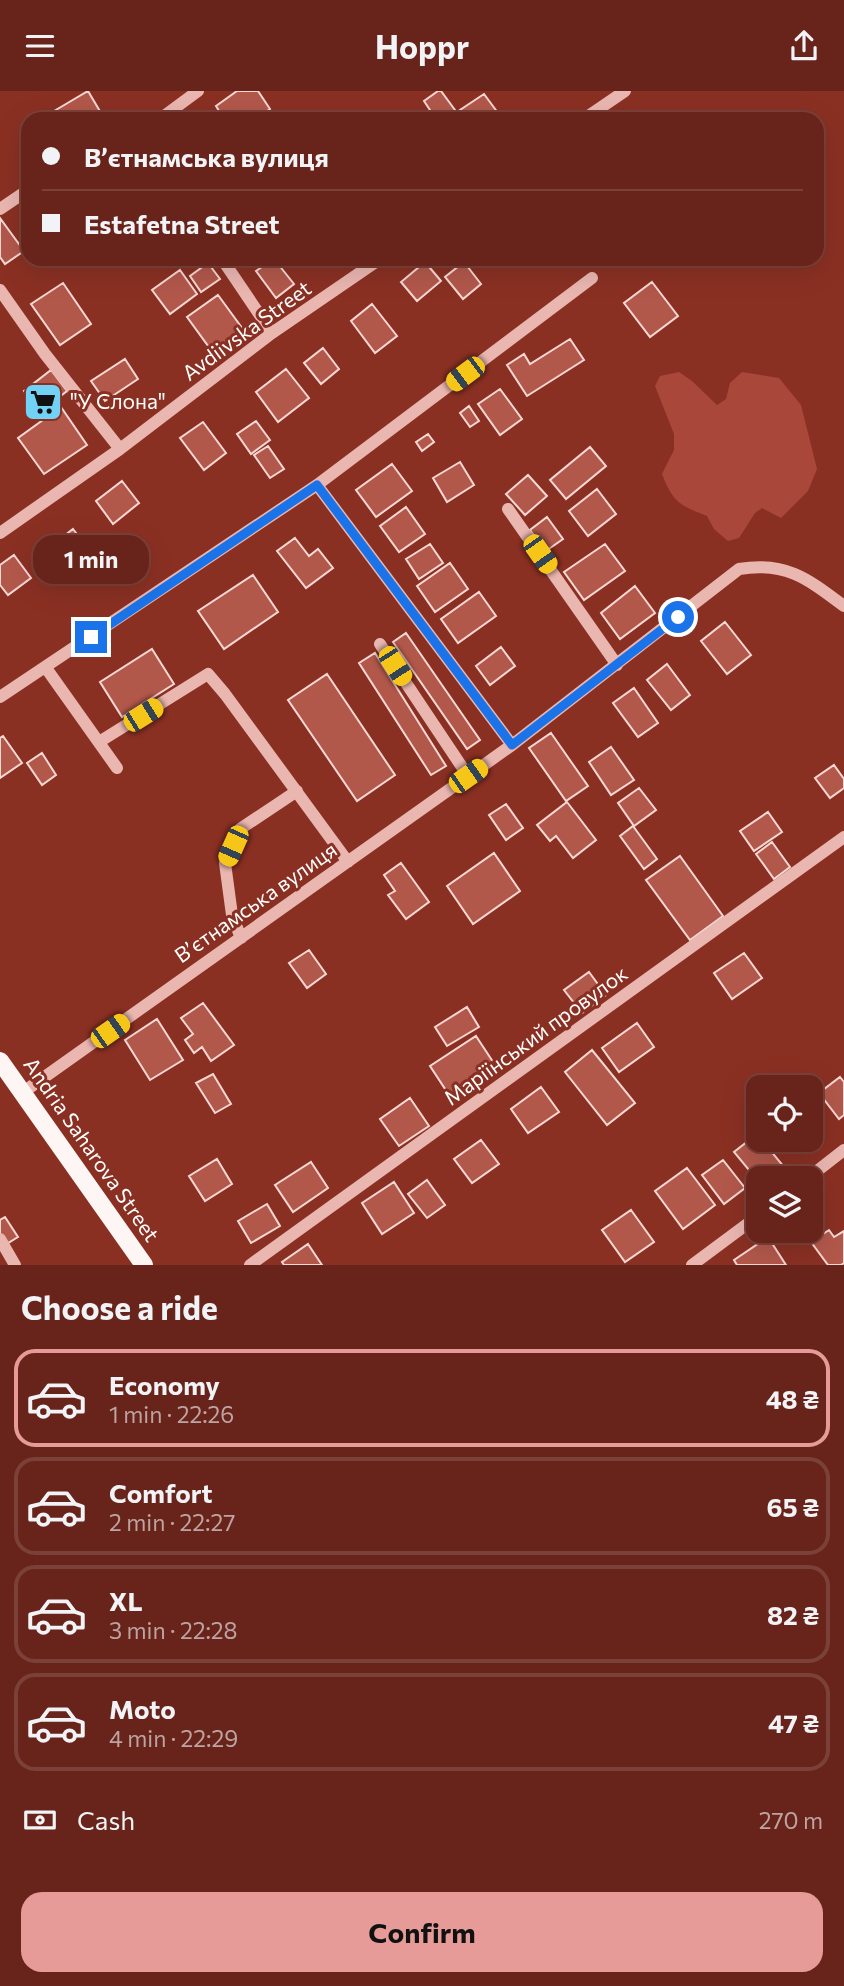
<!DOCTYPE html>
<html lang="en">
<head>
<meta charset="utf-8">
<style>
	:root { --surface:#68241a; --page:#703027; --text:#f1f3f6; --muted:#bda4a2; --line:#7b4139; --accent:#e69b98 }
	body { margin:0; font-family:Commissioner,sans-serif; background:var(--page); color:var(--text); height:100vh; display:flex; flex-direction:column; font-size:26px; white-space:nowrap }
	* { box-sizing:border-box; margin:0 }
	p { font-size:23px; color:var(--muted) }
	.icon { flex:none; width:38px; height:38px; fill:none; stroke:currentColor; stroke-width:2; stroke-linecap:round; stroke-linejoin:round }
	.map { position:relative; height:1174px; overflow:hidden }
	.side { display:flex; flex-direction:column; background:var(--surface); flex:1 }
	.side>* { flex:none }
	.hud { position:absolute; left:21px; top:21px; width:803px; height:154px; border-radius:21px; box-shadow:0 7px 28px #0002,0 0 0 2px var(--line); display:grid; align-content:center; height:154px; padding:0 21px; background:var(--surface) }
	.tools { position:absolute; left:746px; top:984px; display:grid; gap:14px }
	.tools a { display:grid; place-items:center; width:77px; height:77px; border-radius:14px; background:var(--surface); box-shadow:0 7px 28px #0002,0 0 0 2px var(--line); font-size:35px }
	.end { position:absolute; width:32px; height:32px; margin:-16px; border:9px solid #1a73e8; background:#fff; box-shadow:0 0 0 4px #fff }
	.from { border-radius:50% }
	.bubble { position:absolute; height:49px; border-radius:21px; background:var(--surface); box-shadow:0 7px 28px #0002,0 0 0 2px var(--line); font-size:23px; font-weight:700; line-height:49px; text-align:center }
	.car { position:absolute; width:21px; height:42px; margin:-21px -10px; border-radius:9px; box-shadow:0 0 5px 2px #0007; background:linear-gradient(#f5c518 24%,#345 0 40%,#f5c518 0 76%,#345 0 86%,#f5c518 0) }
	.hud b { display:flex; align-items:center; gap:24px; height:66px; font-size:26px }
	.hud b+b { border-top:2px solid var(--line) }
	.hud i { width:18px; height:18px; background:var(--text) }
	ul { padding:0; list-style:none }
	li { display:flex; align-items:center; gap:21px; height:98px; margin:0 14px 10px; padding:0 7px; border:4px solid var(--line); border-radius:21px }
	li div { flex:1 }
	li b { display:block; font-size:26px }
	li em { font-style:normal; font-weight:700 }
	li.active { border-color:var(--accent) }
	li>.icon { width:63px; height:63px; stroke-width:1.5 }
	h2 { padding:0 21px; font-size:32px; line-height:84px }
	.pay { display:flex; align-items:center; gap:18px; height:77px; padding:0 21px; font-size:26px }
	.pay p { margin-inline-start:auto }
	.cta { display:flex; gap:14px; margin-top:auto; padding:14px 21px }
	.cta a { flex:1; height:80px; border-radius:21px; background:var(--accent); color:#111; font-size:28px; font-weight:700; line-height:80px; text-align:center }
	header { display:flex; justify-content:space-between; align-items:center; height:91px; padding:0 21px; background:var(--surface); font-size:32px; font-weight:700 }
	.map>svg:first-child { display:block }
</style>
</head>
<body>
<header><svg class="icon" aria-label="menu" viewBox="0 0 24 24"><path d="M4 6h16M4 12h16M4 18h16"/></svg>Hoppr<svg class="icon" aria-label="share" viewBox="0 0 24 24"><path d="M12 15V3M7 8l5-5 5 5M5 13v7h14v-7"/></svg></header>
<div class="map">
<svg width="844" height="1174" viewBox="0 0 844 1174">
	<rect width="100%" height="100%" fill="#8a3023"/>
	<path fill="#a9473a" d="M679,281L692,290L717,314L726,308L730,292L742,281L779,287L801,314L817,378L808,400L781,427L762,417L755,422L739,447L728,450L714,438L707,425C679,414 673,411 662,383L674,359V343L655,295L660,285Z"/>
	<path fill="#b2584b" stroke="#f8d8d4" stroke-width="2" d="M88,0L101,22L92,28H52L49,23Z
		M237,0H258L270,18L256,28H224L216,15Z
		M438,0H441L455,19L443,28H436L424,10Z
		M484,3L501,26L498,28H467L460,19Z
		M0,127L24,160L5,173L0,166Z
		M274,168L294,193L276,207L256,180Z
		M425,171L441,190L417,210L401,191Z
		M464,171L481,193L463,208L445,186Z
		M208,172L220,188L201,201L190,185Z
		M180,179L197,203L170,223L152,199Z
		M652,191L678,225L650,246L624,212Z
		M63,192L91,233L60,254L31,213Z
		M218,204L245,241L214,263L187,226Z
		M372,213L397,245L375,262L351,230Z
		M570,248L584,269L527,305L507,274L524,263L530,273Z
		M323,257L339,278L321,293L304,272Z
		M125,268L138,288L105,310L91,290Z
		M286,278L309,307L278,331L256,301Z
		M51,279L67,300L40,321L24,300Z
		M500,298L522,328L500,344L478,313Z
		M469,315L479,330L470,336L460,322Z
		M61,316L87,354L44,383L18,347Z
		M256,330L270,349L251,363L237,343Z
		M203,331L226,362L204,379L180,347Z
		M428,343L434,351L422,360L416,351Z
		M268,355L284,378L270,387L254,364Z
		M590,356L606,375L566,408L550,389Z
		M460,371L474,394L447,411L433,387Z
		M392,373L412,400L376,426L356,399Z
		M528,384L547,405L525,424L506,403Z
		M122,390L139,412L113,433L96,410Z
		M597,398L616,423L588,445L569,420Z
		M406,416L425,443L399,461L380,435Z
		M547,426L563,448L546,460L530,439Z
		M73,438L90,460L67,478L50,456Z
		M295,447L309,465L318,458L333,477L306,497L277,460Z
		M430,453L443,472L419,488L406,468Z
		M605,453L625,480L584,509L564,481Z
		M14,464L31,487L8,504L0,494V474Z
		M450,472L468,498L435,521L417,495Z
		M253,484L278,521L224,558L198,520Z
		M635,495L655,522L620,548L601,522Z
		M479,501L496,525L458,552L441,528Z
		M725,531L751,564L727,583L701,550Z
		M406,542L480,649L467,658L393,551Z
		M501,556L515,575L490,594L476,575Z
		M152,558L174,593L122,626L100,591Z
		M375,562L446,675L431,684L359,572Z
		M667,573L690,604L671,619L647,589Z
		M327,583L395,684L357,710L288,609Z
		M634,597L658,632L638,646L613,612Z
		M551,642L588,695L566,710L529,657Z
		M3,645L22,672L0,687V647Z
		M611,656L634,689L611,704L589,671Z
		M42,662L56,684L42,694L27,672Z
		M834,674L844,688V697L830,707L815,687Z
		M639,697L656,719L634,735L618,712Z
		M567,711L596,749L573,767L556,745L550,750L537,734Z
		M506,713L523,737L506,749L489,724Z
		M768,721L782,741L754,760L740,740Z
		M633,735L657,768L644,778L620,745Z
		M772,751L790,776L774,788L756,763Z
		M494,762L520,800L473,833L447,795Z
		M680,765L723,825L690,849L646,789Z
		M401,772L429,811L406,828L388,804L395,800L384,784Z
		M309,859L326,883L307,897L289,872Z
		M744,862L762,887L732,908L714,882Z
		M589,881L606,904L582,922L564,899Z
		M203,912L234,954L211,970L202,956L194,962L185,949L193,943L181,927Z
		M467,916L479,936L447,955L435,936Z
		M157,928L183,969L150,989L125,949Z
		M637,932L654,956L619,981L602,957Z
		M476,945L499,980L453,1010L430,975Z
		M592,959L635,1012L607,1034L565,981Z
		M213,983L231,1013L215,1022L196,992Z
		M840,986L844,991V1024L839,1028L819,1002Z
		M541,996L559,1021L528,1042L511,1018Z
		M410,1007L429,1035L399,1055L380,1028Z
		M757,1043L758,1048H761L784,1076L772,1087H758V1090L734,1061Z
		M481,1049L499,1073L472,1092L454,1068Z
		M217,1068L232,1093L205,1110L189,1085Z
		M723,1069L745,1097L724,1113L702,1084Z
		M311,1071L328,1097L293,1121L275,1094Z
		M687,1077L715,1114L683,1138L655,1100Z
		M427,1089L445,1114L427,1127L408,1103Z
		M394,1091L414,1122L382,1143L362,1112Z
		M267,1113L280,1135L251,1152L238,1130Z
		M631,1119L654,1151L625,1171L602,1139Z
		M5,1126L18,1146L0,1157V1129Z
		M829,1139L834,1146L844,1140V1172L841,1174H828L811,1151Z
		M768,1146L786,1174H737L734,1169Z
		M308,1153L322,1174H284L282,1171Z"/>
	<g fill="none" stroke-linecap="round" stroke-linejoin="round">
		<path stroke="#eab6b0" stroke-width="12" d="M160,28L198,0
			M584,28L625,0
			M0,118L28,99
			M222,168L272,242
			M0,199L45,263L120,358
			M317,394L512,654
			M508,418L617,574
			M0,442L120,358L272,242L380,168
			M380,553L468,685
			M46,577L117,677
			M0,606L317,394L592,187
			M99,651L208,583L225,603L348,771
			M241,847L232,824L225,772L240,738L297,700
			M22,1002L512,654L739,478C786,470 808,488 844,515
			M808,1087L844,1059
			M0,1148L15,1174
			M250,1174L844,746
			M692,1174L758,1125"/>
		<path stroke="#fef6f4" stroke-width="18" d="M0,970L144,1174"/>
	</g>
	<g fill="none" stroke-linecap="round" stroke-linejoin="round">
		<path stroke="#1a73e8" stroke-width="9" d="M91,546L317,394L512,654L678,526"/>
	</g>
	<defs>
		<g id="supermarket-square" transform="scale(2.0125)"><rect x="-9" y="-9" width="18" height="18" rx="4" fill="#72d2f6" stroke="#8a3023"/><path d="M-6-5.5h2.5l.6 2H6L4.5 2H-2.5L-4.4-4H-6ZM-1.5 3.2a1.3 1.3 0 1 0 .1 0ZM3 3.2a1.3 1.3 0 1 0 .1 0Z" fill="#111"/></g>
	</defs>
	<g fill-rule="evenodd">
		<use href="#supermarket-square" x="43" y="311"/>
	</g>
	<g text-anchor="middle" stroke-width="6" stroke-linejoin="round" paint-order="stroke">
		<g font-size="21" fill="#fff" stroke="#8a3023">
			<text transform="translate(247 240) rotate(-36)" y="7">Avdiivska Street</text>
			<text transform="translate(256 812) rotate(-35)" y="7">Вʼєтнамська вулиця</text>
			<text transform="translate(536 945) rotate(-36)" y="7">Маріїнський провулок</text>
			<text transform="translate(91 1059) rotate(55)" y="7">Andria Saharova Street</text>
		</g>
		<g font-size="21" fill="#fff" stroke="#8a3023" text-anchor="start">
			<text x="70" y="318">"У Слона"</text>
		</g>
	</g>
</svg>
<div class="tools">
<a><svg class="icon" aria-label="locate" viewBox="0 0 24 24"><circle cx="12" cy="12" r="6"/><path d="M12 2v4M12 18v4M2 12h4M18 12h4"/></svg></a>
<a><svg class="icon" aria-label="layers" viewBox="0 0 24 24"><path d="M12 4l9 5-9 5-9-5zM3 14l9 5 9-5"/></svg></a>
</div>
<i class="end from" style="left:678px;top:526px"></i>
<i class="end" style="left:91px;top:546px"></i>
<div class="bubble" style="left:33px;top:444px;width:116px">1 min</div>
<i class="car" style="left:465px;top:283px;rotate:233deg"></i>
<i class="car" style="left:540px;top:463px;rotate:145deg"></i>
<i class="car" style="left:395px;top:575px;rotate:147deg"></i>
<i class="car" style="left:143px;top:624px;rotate:58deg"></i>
<i class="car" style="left:468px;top:685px;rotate:55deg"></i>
<i class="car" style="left:233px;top:755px;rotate:204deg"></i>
<i class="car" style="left:110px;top:940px;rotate:55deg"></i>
<div class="hud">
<b><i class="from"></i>Вʼєтнамська вулиця</b>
<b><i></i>Estafetna Street</b>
</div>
</div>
<section class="side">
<h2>Choose a ride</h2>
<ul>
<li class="active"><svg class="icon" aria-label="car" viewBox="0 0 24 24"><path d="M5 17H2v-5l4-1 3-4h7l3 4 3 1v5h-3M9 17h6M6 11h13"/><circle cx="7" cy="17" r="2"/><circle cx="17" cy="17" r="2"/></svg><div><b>Economy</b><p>1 min · 22:26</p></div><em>48 ₴</em></li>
<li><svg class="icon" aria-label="car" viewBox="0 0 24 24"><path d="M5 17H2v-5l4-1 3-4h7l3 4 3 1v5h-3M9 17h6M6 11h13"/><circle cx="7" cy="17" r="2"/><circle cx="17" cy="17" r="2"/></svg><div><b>Comfort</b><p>2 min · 22:27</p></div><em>65 ₴</em></li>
<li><svg class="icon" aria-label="car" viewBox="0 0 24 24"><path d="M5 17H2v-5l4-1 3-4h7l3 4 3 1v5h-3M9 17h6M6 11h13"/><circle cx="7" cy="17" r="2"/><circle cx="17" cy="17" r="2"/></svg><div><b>XL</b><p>3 min · 22:28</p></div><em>82 ₴</em></li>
<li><svg class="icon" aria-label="car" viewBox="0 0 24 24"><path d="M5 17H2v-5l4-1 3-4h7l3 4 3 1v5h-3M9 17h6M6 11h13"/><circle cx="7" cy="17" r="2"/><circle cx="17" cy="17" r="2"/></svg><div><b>Moto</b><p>4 min · 22:29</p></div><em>47 ₴</em></li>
</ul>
<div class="pay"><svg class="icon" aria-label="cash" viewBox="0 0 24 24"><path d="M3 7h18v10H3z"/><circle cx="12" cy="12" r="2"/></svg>Cash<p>270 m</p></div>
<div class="cta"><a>Confirm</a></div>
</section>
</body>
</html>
